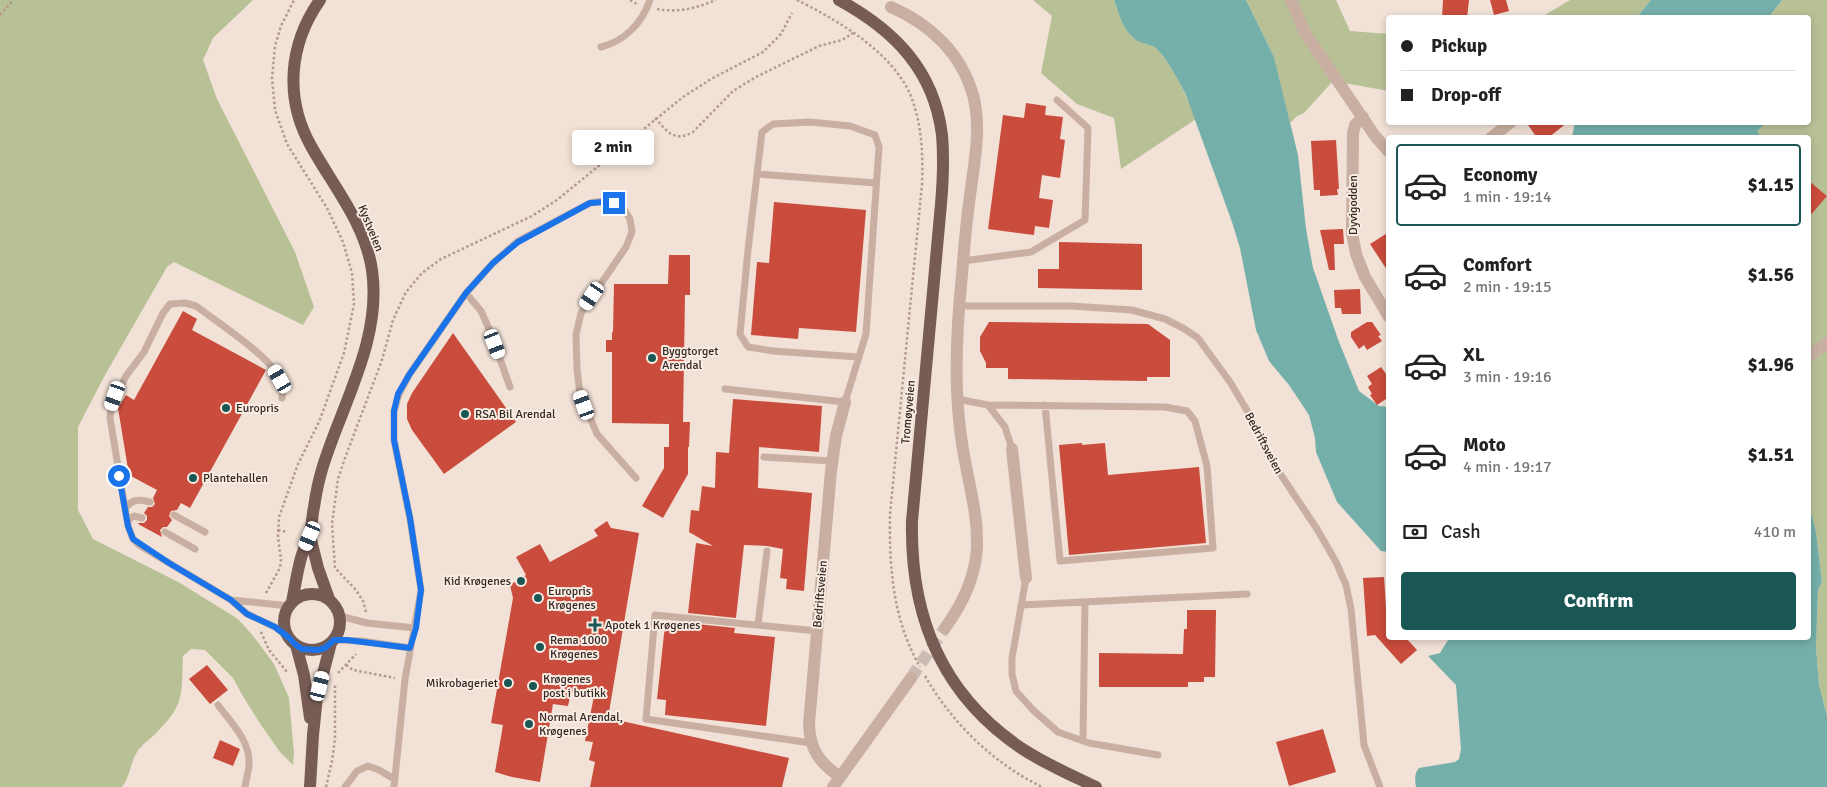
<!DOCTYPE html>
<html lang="en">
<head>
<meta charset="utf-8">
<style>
	:root { --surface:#fff; --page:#f2f2f2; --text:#222; --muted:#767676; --line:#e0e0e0; --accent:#1a5653 }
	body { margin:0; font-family:Signika,sans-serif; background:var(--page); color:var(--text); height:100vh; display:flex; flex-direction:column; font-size:19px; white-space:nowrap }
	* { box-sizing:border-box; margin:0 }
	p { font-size:16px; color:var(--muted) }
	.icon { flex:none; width:28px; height:28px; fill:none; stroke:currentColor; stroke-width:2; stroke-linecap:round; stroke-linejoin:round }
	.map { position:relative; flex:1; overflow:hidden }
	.sheet { position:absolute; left:1386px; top:135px; width:425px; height:505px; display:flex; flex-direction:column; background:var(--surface); border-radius:5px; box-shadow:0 2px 8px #0003 }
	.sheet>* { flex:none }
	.banner { position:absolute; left:1386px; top:15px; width:425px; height:110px; border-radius:5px; box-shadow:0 2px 8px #0003; display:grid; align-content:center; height:110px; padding:0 15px; background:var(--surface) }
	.end { position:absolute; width:22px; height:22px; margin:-11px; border:6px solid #1a73e8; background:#fff; box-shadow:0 0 0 2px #fff }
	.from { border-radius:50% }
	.bubble { position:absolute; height:35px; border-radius:5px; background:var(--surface); box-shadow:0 2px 8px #0003; font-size:16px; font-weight:800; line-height:35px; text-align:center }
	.car { position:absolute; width:15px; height:30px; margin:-15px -8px; border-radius:6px; box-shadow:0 0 4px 1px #0007; background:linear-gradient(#fff 24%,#345 0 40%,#fff 0 76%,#345 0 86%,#fff 0) }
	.banner b { display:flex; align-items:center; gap:18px; height:48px; font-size:19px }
	.banner b+b { border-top:1px solid var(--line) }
	.banner i { width:12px; height:12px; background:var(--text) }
	ul { padding:9px 0 0; list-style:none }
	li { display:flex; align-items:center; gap:15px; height:82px; margin:0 10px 8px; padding:0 5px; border:2px solid transparent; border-radius:5px }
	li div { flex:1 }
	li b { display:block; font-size:19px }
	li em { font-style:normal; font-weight:800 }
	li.current { border-color:var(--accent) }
	li>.icon { width:45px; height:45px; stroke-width:1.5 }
	.pay { display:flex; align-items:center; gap:12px; height:55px; padding:0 15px; font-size:19px }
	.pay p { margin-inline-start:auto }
	.button { display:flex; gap:10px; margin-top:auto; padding:10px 15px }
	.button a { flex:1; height:58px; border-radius:5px; background:var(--accent); color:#fff; font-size:20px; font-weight:800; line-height:58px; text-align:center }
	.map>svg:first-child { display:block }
</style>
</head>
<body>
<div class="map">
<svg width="1827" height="787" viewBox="0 0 1827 787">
	<rect width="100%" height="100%" fill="#f1e1d6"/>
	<path fill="#b8c196" d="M0,0H253L213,38L203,60L217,99L295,252L314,307L303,325L174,262L167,267L105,375L78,427V510L93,539L180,583L238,619L254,637L274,664L289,698L294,753L293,765L280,752L261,725L244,698L233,678L205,650L191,649L183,656C181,691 186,703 159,730C153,737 145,742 139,749C130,761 131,775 122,787H0Z
		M1033,0H1114C1119,14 1123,32 1137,40C1144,45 1152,44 1158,50C1175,70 1186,95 1196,119L1121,169L1114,118L1077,104L1041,73L1052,16Z
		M1246,0H1336L1350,31L1389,34V91L1333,81L1304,113L1297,116L1290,123L1274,57Z
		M1570,0H1651L1637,17L1540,18Z
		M1782,0H1827V716L1819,685L1816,647L1818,590L1822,582L1816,532L1809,503V138L1761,137L1757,131L1763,126L1762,123L1809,122V18L1769,17Z"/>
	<path fill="#75afaa" d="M1114,0H1246L1274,57L1298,155L1306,229L1313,268L1339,342L1359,391L1379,406L1389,407V552L1381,551L1337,502L1316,452L1315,438L1309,415L1289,385L1269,361L1256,330L1240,248L1232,222L1186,95C1178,80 1169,62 1157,49C1151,44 1142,44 1136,40C1123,31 1119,14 1114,0Z
		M1651,0H1782L1769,17H1637Z
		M1762,122L1763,126L1757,131L1761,137H1572L1575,123Z
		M1809,503L1816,532L1822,582L1818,590L1816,647L1819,685L1827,716V787H1416C1415,781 1414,773 1419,768L1455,762L1459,759L1461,749L1456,685L1428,656L1440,653L1448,640V638H1809Z"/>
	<path fill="#ca4c3c" d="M1443,0H1469L1467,18H1442Z
		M1490,0H1506L1509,11L1494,15Z
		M1026,103L1046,106L1045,115L1063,117L1060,139L1065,140L1060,178L1042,175L1039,198L1053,200L1049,228L1035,226L1034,235L988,229L1003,115L1024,118Z
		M1526,122H1568L1548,138H1537Z
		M1336,140L1339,189H1337L1338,195L1320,196V190H1314L1311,141Z
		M1809,181L1827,196L1809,217Z
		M774,202L866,210L856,332L799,328L798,339L751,335L757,262L769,263Z
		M1343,229L1344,244H1334L1335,270H1329L1320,230Z
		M1389,232V273L1370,244Z
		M1059,242L1142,244V290L1038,288V269H1059Z
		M669,255H690V295H685L683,422H690L689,447H688V474L663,518L642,506L664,468V447H669V424L612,423V352H606V340H612V332H613L614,284H668Z
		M1360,289L1361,314H1342L1341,308H1335L1334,290Z
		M183,311L197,319L192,330L266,370L190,508L181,503L177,510L171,511L169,516L172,520L167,527H163L160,530L162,537L138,524L139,523H144L147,520V516L144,513L148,507H152L155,504L153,498L157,490L129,475L118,408L126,395L134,400Z
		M989,322L1148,324L1170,340V377H1147V381L1008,379V368H986V363L980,351V337Z
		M1367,322H1372L1381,335L1378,336L1382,341L1367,350L1364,345L1359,349L1351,337V332Z
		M453,333L516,422L444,474L412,430L407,419V404L412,393Z
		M1381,367L1389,378V397L1377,405L1370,395L1372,394L1368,387L1372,384L1367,376Z
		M733,399L822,406L819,452L759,447L758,488L812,493L804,591L786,589L787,579L780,578L783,549L767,546L744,545L736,618L688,613L696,543L713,546L689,532L691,510L699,511L702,486L715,488L716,452L729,453Z
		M1082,443V445L1105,443L1108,475L1199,467L1206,543L1069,555L1059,445Z
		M607,521L611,528L639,533L608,718L789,758L782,787H590L595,762L589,760L593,742L585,741L594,696L571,692L568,706L553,704L540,782L512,777L495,772L503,725L491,723L513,598L510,585L526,575L516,557L540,544L550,562L598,536L594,530Z
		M1384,577L1388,638H1406L1417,650L1401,664L1375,635L1367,636L1363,578Z
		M1187,610H1216L1215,677H1204V682H1188V687H1099V653L1183,654L1184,629H1187Z
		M687,623L735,628L734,633L775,637L766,726L665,715L666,700L657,699L665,625L686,628Z
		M207,665L228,690L210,704L189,679Z
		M1323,729L1336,772L1289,786L1276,742Z
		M220,740L240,749L233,766L213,758Z"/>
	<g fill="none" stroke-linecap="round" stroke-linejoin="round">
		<path stroke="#cbbcb3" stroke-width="12" stroke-dasharray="12 6" stroke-linecap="butt" d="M911,678L945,628"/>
		<path stroke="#b5998d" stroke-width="2.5" stroke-dasharray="2.5 2.5" stroke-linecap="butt" d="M630,0L637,4
			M797,0C837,20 891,51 910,94C922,123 923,153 922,184L890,514C889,568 893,620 920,667
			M657,9C678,13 697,8 716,0
			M0,15L13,0
			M655,118C667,131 674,143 693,132L733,91L756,77L819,46L842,40L853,33
			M278,530L287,532
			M266,593L280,568L281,560L278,537L279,517L298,464L319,422L344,353L354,304L352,273L343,242L327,208L287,144L275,110L272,78L275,46L281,26L294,0
			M366,612L363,601L356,590L335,568L332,524L338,479L345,458L382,360L393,320L406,292L422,273L441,259L532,216L557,200L683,97L711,79L763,52L781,34L792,13
			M261,632L269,650L288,673
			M346,665L353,670L395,678
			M338,673L356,654
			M925,676C952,723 993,763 1042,787
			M326,787L332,761L335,739V685"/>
		<path stroke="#c9afa2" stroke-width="7" d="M601,47C625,41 642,23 650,0
			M757,174L876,183
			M963,261L1031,252L1085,220L1088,128L1057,100
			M466,293L481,311L490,331L510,387
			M959,306H1071L1132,310L1165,319L1183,328L1198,338L1230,382L1248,412L1267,454L1317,529L1336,562L1346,585L1351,609L1364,745L1380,787
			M725,389L845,402L866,334L879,147L875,135L850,126L810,122L773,124L762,132L748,250L740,334L748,347L773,351L858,357
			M282,398C283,391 283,385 280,379C271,357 217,322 196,306L185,303L170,304L163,313L144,352L126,376L115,397L111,408L110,418L128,526L133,539L139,545L231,600L247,614L275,627L288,637
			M957,399L988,405L1005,427L1012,449
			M988,405L1165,407L1187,411L1195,421L1207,466L1213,548L1060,561L1045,405
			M764,457L832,461
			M125,510C130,499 139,499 150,502
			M174,515L205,532
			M128,524L129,519L134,516L142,518
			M165,532L195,549
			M1026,578L1012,658V674L1016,691L1033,710L1058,732L1089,743L1158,755
			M232,600L289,606
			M1021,605L1247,594
			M340,616L367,623L415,628
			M758,625L767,551
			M334,640L362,641L410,648
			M218,705C231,723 250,740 249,764C249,771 246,779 245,787
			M1083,741L1085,602
			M811,743L646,719L655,615L817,631
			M345,787L357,771L368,766L379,770L394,779
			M394,787L405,679L421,590L410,519L394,440V411L399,394L409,375L466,293L493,263L518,241L590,203L604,201L614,203L624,209L630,219L632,232L626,247L581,313L576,335L577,369L580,394L597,434L636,478"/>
		<path stroke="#c9afa2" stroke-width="12" d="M1291,0L1305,33L1375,136L1389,152
			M891,7C930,24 961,53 973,95C982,128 974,163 970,196C966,223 964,249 962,275C957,323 954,370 959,419C966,503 1003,549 945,628
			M1363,117L1355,125L1353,133L1352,233L1356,254L1365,277L1389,317
			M1491,138L1511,122
			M1809,356L1827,343
			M1012,449L1026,578
			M840,777C819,762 810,750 809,724L831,471L836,436L845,402
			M833,787L911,678"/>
		<path stroke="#775c55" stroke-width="12" d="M839,0C894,30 934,70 942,135C944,158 943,181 941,204L912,521C910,616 941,694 1021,748C1045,764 1071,775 1096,787
			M310,536L318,568L329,599
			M284 622a28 28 0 1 1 56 0a28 28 0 1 1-56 0Z
			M292,602C295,587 297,572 301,558C303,550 307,544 309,537C312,527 312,516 314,507C316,493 319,479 323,466C343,402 382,339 372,270C365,223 333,186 311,146C284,98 289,44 320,0
			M296,645L304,675L310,718
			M310,787L313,735L317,697L331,643"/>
	</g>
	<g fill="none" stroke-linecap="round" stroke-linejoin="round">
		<path stroke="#1a73e8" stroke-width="6" d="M119,476L128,526L133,539L169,563L231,600L247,614L275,627L288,637L296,645L302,649L318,650L325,648L334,640H347L410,648L416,628L421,590L410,518L394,440V411L398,394L409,375L466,293L493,263L518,242L590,203L604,202L614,203"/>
	</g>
	<g fill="#1a5653" stroke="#f9ece3" stroke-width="2">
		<circle cx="652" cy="358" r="5"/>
		<circle cx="226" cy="408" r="5"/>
		<circle cx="465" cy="414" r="5"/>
		<circle cx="193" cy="478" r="5"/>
		<circle cx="521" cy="581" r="5"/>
		<circle cx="538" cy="598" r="5"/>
		<path d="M592.5 617.5h5v5h5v5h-5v5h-5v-5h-5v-5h5z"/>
		<circle cx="540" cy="647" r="5"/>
		<circle cx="508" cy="683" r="5"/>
		<circle cx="533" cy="686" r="5"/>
		<circle cx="529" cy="724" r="5"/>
	</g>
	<g text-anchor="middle" stroke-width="4" stroke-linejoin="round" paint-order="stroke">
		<g font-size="12" fill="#342825" stroke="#f9ece3">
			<text transform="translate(1353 205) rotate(-90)" y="4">Dyvigodden</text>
			<text transform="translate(371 228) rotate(68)" y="4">Kystveien</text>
			<text transform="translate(908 412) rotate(-85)" y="4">Tromøyveien</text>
			<text transform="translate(1264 443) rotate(62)" y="4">Bedriftsveien</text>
			<text transform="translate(820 594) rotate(-85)" y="4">Bedriftsveien</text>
		</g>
		<g font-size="12" fill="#342825" stroke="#f9ece3" text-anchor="start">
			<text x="662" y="355">Byggtorget<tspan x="662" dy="14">Arendal</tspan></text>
			<text x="236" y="412">Europris</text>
			<text x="475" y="418">RSA Bil Arendal</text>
			<text x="203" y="482">Plantehallen</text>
			<text x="511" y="585" text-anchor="end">Kid Krøgenes</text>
			<text x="548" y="595">Europris<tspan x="548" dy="14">Krøgenes</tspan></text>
			<text x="605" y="629">Apotek 1 Krøgenes</text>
			<text x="550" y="644">Rema 1000<tspan x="550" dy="14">Krøgenes</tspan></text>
			<text x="543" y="683">Krøgenes<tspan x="543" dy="14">post i butikk</tspan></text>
			<text x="498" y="687" text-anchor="end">Mikrobageriet</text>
			<text x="539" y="721">Normal Arendal,<tspan x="539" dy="14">Krøgenes</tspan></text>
		</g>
	</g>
</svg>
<i class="end from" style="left:119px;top:476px"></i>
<i class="end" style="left:614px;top:203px"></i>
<div class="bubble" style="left:572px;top:130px;width:82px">2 min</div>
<i class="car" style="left:592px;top:296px;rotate:214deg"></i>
<i class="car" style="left:495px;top:344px;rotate:159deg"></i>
<i class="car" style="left:280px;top:379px;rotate:330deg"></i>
<i class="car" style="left:115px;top:396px;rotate:199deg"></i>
<i class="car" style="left:584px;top:405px;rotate:340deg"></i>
<i class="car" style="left:310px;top:536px;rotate:203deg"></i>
<i class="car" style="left:320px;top:686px;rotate:14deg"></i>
<div class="banner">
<b><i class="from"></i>Pickup</b>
<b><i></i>Drop-off</b>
</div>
<section class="sheet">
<ul>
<li class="current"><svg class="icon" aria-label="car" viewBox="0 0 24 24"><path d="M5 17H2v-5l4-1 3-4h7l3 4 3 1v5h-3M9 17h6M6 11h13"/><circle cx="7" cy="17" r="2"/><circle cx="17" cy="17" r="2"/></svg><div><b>Economy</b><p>1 min · 19:14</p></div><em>$1.15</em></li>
<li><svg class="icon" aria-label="car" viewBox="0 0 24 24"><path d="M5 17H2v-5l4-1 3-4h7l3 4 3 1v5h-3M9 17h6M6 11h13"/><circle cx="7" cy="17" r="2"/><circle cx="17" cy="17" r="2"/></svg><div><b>Comfort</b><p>2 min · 19:15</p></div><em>$1.56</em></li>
<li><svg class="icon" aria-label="car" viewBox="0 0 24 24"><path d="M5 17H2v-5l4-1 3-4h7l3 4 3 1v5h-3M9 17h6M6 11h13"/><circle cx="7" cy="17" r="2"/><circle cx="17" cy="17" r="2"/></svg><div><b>XL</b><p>3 min · 19:16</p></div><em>$1.96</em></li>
<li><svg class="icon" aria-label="car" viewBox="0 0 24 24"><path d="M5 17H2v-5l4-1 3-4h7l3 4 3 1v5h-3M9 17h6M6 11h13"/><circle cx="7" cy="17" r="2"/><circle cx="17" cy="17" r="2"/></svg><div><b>Moto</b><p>4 min · 19:17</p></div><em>$1.51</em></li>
</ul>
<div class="pay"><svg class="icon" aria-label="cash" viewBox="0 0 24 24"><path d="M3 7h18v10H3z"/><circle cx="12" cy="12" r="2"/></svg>Cash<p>410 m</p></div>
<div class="button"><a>Confirm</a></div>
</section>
</div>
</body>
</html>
